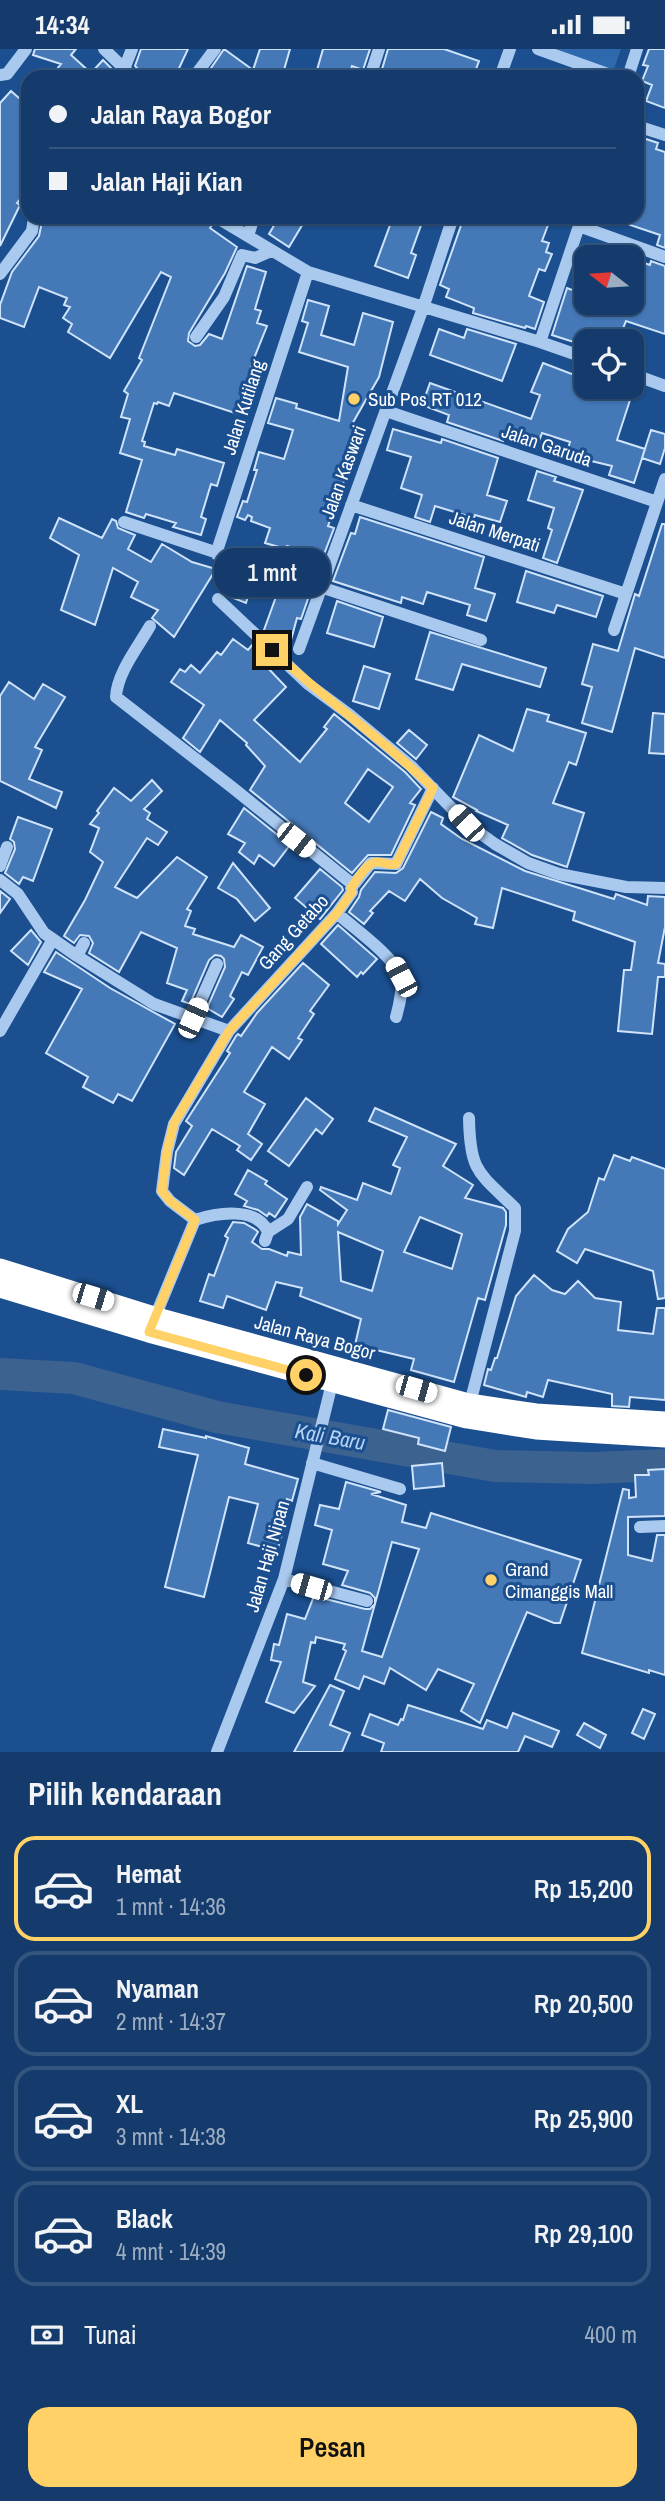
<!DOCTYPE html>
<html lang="id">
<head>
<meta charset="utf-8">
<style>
	:root { --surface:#143b6b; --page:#1d4271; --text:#f1f3f6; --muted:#9dadc1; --line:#33557e; --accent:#ffd166 }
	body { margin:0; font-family:"Archivo Narrow",sans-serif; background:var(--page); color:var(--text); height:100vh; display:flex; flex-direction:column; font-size:26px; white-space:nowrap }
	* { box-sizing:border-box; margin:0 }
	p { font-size:23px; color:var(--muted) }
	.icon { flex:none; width:38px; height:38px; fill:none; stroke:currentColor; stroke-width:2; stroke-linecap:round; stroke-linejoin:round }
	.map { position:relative; height:1703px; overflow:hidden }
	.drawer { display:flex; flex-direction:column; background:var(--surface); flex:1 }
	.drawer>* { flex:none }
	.guide { position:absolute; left:21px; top:21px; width:623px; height:154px; border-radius:21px; box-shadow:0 2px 5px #0004,0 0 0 2px var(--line); display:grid; align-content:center; height:154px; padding:0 28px; background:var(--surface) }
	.needle { width:46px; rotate:287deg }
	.controls { position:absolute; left:574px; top:196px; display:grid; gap:14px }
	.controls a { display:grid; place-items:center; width:70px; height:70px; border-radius:14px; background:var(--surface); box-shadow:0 2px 5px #0004,0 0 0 2px var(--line); font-size:35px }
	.end { position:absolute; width:32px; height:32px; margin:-16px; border:9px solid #ffd166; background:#111; box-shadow:0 0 0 4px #111 }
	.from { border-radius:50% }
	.bubble { position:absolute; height:49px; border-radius:21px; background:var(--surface); box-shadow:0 2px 5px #0004,0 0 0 2px var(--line); font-size:23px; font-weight:600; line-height:49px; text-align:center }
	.car { position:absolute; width:21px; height:42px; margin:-21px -10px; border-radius:9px; box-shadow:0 0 5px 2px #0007; background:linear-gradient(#fff 24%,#345 0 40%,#fff 0 76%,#345 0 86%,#fff 0) }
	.guide b { display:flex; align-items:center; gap:24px; height:66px; font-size:26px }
	.guide b+b { border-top:2px solid var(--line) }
	.guide i { width:18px; height:18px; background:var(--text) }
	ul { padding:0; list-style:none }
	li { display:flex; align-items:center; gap:21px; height:105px; margin:0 14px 10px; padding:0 14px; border:4px solid var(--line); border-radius:21px }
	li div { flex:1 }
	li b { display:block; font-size:26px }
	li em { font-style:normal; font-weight:600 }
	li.selected { border-color:var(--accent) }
	li>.icon { width:63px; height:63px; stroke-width:1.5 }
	h2 { padding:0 28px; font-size:32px; line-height:84px }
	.pay { display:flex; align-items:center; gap:18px; height:77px; padding:0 28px; font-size:26px }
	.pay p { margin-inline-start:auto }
	.button { display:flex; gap:14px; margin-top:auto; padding:14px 28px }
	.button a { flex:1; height:80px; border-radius:21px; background:var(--accent); color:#111; font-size:28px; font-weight:600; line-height:80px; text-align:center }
	.status { display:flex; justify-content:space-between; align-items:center; height:49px; padding:0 35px; background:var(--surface); direction:ltr }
	.status svg { height:19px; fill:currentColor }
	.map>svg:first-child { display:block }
</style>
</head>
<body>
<div class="status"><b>14:34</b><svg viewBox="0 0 49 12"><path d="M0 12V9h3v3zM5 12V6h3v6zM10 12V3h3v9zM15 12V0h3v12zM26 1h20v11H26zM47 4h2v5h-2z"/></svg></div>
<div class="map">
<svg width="665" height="1703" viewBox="0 0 665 1703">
	<rect width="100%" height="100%" fill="#1b4f8f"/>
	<path fill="#2e69ad" d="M557,0H621L612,26Z"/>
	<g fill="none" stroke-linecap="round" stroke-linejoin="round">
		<path stroke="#3c6290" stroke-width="32" d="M0,1325L74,1329L217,1368L495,1417L592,1419L665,1416"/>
	</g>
	<path fill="#4478b7" stroke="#cfe3fa" stroke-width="2" fill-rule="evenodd" d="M35,0H76L71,6L91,24L103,11L119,27L66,28L57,20L61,15L33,6Z
		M141,0H188L175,28H155L138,20L135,17Z
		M224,0L253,21L260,0H290L282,28H205Z
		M323,0H370L363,21L352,17L349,28H315Z
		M388,0H444L479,12L473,28H383L380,27Z
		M649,0H665V59L646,52L652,36L642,32L648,17L643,16Z
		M11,42L28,57V141L17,154L20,156L0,197V54Z
		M637,87L658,94L656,100L665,103V199L657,196L660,186L630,176L633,168H637Z
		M43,168H94L105,175L110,168H202L208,172L212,176L210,179L237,198L225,224L189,284L188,292L195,297L200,296L209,285L222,290L247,217L266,223L255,260L261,262L257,274L267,277L253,312L238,365L174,344L169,357L158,353L157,355L154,354L142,392L145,393L144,397L175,406L177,400L224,414L217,437L211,435L201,468L206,470L201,486L173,478L176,474L146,465L144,469L126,463L142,411L120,404L130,370L121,368L128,345L124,342L142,311L139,309L171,228L161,223L110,309L68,283L72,275L63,269L70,258L64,256L67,249L39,238L24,278L0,269V256L12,223L39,187Z
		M279,168H307L289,198L269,185Z
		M393,168H424L411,204L416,206L408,229L375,217Z
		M464,168H551L542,192L549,194L546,203L552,205L545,222L539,220L529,247L544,253L535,280L526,277L525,279L473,264L474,259L446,248L449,240L440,236Z
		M632,210L650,216L651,212L665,217V285L626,272L618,292H586V297L552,286L567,239L586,246V254H632Z
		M308,251L329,257L321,286L354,296L363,264L393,273L379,328L351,377L359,380L353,401L351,400L342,428L345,429L328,477L334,479L323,508L287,497L286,500L265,494L270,479L251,472L252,468L248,466L245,471L237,468L243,452L247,453L257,421H254L259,403L284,410L293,381L268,374L276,349L297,355L296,359L339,372L348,318L299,303L308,274L302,272Z
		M439,280L464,289L467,280L516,295L502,332L430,306Z
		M543,314L585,330L582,338H610L632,345L617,391L645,400L634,434L609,426L612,417L566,406L570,393L542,384L536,400L504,389L503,392L447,373L449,366L422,356L430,334L531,370L540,346L531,343Z
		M393,380L441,394L442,390L498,409L487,446L507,452L500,473L475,466L474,469L435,457L430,473L415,468L422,446L401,439L411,408L387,401Z
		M651,381L665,385V399L660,415L642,409Z
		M537,422L556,428L554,432L583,441L557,514L543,509L552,481L548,479L554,459L528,451Z
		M360,468L484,508L475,539L495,545L486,572L467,566L470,556L427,543L423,555L402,548L401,554L333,532L351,484L355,485Z
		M59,469L102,489L112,470L116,472L118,479L135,486L128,500L151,513L162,495L192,513L216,520L174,588L152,569L158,561L131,548L138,533L113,519L95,576L61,561L79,506L50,489Z
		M662,475H665V609L635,599L612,683L582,674L592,638L582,635L593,595L618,602L635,545L639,547Z
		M236,521L254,527L246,554L228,547Z
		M526,522L603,547L596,568L557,556L554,564L517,553Z
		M281,534L310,544L301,570L297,569L291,591L285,589L280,596L264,581Z
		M337,552L383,568L374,598L327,584Z
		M430,583L546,619L540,638L462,615L453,641L416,630Z
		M233,590L248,601L253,595L268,610L264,615L286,638L254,671L300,713L327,680L324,678L334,665L405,723L421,740L410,754L415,756L391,806H368L352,824L250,741L265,717L246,696L247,694L220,671L200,703L183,689L204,656L171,633L180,620L185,623L191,616L200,624L217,603L221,606ZM368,720L393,738L369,773L345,754Z
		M364,617L390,625L379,660L353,652Z
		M9,633L34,650L43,635L65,648L35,698L42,701L29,730L62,743L56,759L0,732V647Z
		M527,660L549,666L547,672L586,684L576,716L569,713L553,754L584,764L567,818L532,806L502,789L508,776L476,762L477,761L453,748L479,686L513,702Z
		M653,664L665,665V705L649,704Z
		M409,681L427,696L416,710L397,694Z
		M152,731L162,742L144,760L150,764L147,770L167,783L158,796L147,789L115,838L137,849L177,808L207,828L187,860L191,862L185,877L195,880L193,885L234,898L241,886L263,898L248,926L242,923L230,947L234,950L222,968L207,959L225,918L224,910L221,907L215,906L209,911L190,955L182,952L187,941L167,934L177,899L141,883L119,923L89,904L93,894L89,887L80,886L74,894L64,887L85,851L103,813L90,803L99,779L90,775L99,764L97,762L114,739L131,752Z
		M244,759L290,796L274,817L259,806L254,815L239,803L245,794L228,785Z
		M431,763L443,769L441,775L462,790L525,822L614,850L616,845L647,856L648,847L665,848V878L658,914L665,915V928H658L652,985L618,982L624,921H631L635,893L573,871L575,863L502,839L493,879L475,875L477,869L442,849L420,830L405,852L389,842L370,862L373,864L364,875L349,863L359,848L361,841L375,823L396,824L403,819Z
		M18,768L52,780L33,832L23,828L19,835L5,824L15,800L14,793L10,790Z
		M233,814L270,859L255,872L237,850L218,839Z
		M320,820L342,838L343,841L320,870L295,849Z
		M0,842L10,850L0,864Z
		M338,876L377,910L363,925L361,923L357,928L321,895Z
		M31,881L41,893L28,916L11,902Z
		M56,903L110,939L175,975L132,1052L118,1045L113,1054L83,1038L88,1028L46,1004L82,940L44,923Z
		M303,914L329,936L310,962L314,965L298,989L302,991L289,1010L272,998L244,1043L265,1055L248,1085L262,1095L251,1111L237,1101L240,1097L212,1080L184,1126L174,1119L176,1103L192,1077L186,1072L230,1004L227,1002L236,987L238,985L241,987L257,964Z
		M306,1049L333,1070L322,1085L316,1080L289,1117L268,1102Z
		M375,1059L456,1095L443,1117L473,1136L465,1149L503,1159L506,1163V1176L485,1251L478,1249L454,1333L411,1321L414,1310L355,1296L361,1270L300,1247L302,1239L276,1233L266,1261L227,1247L223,1259L200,1252L209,1225L214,1227L228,1189L225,1187L233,1173L244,1174L256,1181L258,1183L252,1193L262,1200H269L287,1207L288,1203L301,1206L300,1168L307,1155L338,1172V1175L347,1161L320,1141L321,1138L357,1151L363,1134L391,1145L400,1119L393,1116L407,1088L369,1072ZM420,1168L462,1185L452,1220L404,1203ZM338,1183L383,1202L372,1242L341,1232Z
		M614,1106L630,1112L632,1108L665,1120V1249L658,1250L653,1222L585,1200L577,1214L557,1202L568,1180L588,1163L599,1129L604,1131Z
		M248,1121L267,1132L265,1135L287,1150L275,1168L269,1164L267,1167L258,1161L244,1157L247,1152L235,1145Z
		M534,1226L552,1241L565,1245L578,1232L595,1249L621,1253L618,1281L653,1285L657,1259H665V1351L630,1348L629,1358L612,1357V1345L548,1331L543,1348L527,1343L526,1348L484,1336L488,1320L491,1321L495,1309H497L516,1247Z
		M388,1361L451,1378L445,1402L418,1395L419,1389L383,1380Z
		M163,1380L206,1389V1387L249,1399L245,1415L298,1430L292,1452L287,1450L279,1478L284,1479L277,1502L248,1494L258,1455L229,1448L204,1548L165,1538L198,1406L159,1398Z
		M442,1414L444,1437L414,1440L412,1417Z
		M665,1420V1467L628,1468V1506L652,1512L657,1486H665V1626L649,1621V1624L582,1604L623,1440L629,1441V1449L636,1448L635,1426H649L648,1421Z
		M346,1433L381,1443L371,1445L406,1456L402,1473L426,1479L431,1464L581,1511L560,1574H554L527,1563L480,1674L461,1662L474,1635L438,1620L426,1641L390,1619L384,1635L364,1627L359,1640L335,1630L346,1602L343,1600L345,1595L316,1588L315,1594L311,1593L303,1633L315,1637L294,1664L266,1653L281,1613L271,1611L274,1595L279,1596L287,1565L305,1570L314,1547L365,1560H370L375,1555V1549L370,1544L342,1536L348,1522L323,1515L332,1481L315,1476L320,1456L339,1460ZM392,1493L419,1500L382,1608L362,1602Z
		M330,1636L344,1642L330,1676L350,1684L342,1703H294Z
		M408,1656L483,1680L487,1671L507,1679L513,1664L559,1682L552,1698L525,1687L518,1703H381L384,1694L362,1686L370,1665L398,1676L401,1670L403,1671Z
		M643,1660L655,1665L644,1690L632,1684Z
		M584,1674L606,1686L600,1699L577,1686Z"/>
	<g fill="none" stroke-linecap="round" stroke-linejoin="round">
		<path stroke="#a9c9ee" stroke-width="12" d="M104,0L133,28
			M538,0L616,28
			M124,20L132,0
			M0,26L7,25L26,0
			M194,28L215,0
			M370,28L379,0
			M500,28L510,0
			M628,28L637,0
			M637,77L665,86
			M216,168L308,223L540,293L586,309
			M579,177L665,208
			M248,187L254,168
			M0,225L32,182L34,168
			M196,288L224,248L242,206L255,209L271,202
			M540,293L582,168
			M632,325L665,337
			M386,362L657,453
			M351,456L626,545
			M124,473L481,591
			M216,505L308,223
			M218,550L308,635L350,666L411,717L466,774L495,795L528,814L559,825L626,838L665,839
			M150,577C138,598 117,624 116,648L233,739L351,834L352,843L337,864L229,982L174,1075L167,1103L162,1142L170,1152L195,1171L153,1273
			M614,581L665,430
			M299,600L423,259L453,168
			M0,817L7,798
			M0,831L18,845L44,884L77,907L154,955L229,982
			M351,839L371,814L396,815L433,739
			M337,864C353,879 398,910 401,930C403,943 399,956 396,968
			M77,907L84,894
			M193,969L217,915
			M0,982L53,890
			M195,1171C216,1164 257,1157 268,1183L265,1192
			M268,1183L288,1170L307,1138
			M469,1358L515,1182V1159C478,1123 470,1123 469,1069
			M312,1414L400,1440
			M640,1478L665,1477
			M284,1530L367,1552
			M217,1703L284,1530L334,1326"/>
		<path stroke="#fff" stroke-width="21" d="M0,1220L154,1268L469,1355L536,1365L665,1373
			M0,1238L149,1283L467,1369L536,1380L665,1388"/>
	</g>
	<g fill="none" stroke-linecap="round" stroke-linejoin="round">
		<path stroke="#ffd166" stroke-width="9" d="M272,601C324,650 382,689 433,739L396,815C388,817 385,813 378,813C367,812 357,831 351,839L352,843L337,864L229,982L174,1074L167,1102L162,1142L170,1152L195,1171L149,1283L306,1326"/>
	</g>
	<g fill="#ffd166" stroke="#1b4f8f" stroke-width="2.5">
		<circle cx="354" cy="350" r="7"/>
		<circle cx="491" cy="1531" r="7"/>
	</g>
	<g text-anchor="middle" stroke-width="6" stroke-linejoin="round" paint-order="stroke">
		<g font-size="19" fill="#fff" stroke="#1b4f8f" text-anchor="start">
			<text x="368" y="357">Sub Pos RT 012</text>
			<text x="505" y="1527">Grand<tspan x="505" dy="22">Cimanggis Mall</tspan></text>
		</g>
		<g font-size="19" fill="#fff" stroke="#1b4f8f">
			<text transform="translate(243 358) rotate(-72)" y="7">Jalan Kutilang</text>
			<text transform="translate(547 396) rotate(19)" y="7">Jalan Garuda</text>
			<text transform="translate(343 423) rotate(-70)" y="7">Jalan Kaswari</text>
			<text transform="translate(495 482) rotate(18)" y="7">Jalan Merpati</text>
			<text transform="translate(293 883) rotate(-48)" y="7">Gang Getabo</text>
			<text transform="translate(315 1288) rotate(15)" y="7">Jalan Raya Bogor</text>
			<text transform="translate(267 1507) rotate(-74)" y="7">Jalan Haji Nipan</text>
		</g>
		<g font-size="21" font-style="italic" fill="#b5d3f5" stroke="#1b4f8f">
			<text transform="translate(330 1388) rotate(10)" y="7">Kali Baru</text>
		</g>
	</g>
</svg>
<div class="controls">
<a><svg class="needle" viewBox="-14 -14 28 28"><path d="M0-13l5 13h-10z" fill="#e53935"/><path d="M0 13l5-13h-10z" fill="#9dadc1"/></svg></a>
<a><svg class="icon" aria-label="locate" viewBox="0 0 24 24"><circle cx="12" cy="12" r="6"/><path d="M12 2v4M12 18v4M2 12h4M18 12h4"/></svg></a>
</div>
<i class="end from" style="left:306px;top:1326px"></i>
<i class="end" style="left:272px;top:601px"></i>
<div class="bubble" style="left:214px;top:499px;width:116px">1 mnt</div>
<i class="car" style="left:466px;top:774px;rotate:317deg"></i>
<i class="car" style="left:296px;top:791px;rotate:128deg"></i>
<i class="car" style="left:401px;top:928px;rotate:332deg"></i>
<i class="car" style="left:193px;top:969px;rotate:24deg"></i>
<i class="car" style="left:93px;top:1248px;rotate:107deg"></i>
<i class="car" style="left:416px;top:1340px;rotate:106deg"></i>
<i class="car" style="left:311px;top:1538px;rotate:286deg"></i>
<div class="guide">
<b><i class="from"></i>Jalan Raya Bogor</b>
<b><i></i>Jalan Haji Kian</b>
</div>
</div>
<section class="drawer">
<h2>Pilih kendaraan</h2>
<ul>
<li class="selected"><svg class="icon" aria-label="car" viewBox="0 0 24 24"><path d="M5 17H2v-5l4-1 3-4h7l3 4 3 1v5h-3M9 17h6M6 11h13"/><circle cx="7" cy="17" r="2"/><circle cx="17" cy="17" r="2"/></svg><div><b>Hemat</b><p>1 mnt · 14:36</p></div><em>Rp 15,200</em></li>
<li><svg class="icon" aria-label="car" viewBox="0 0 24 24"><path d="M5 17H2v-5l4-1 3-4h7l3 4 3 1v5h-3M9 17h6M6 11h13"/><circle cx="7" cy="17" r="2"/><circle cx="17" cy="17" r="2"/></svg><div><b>Nyaman</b><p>2 mnt · 14:37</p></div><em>Rp 20,500</em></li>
<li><svg class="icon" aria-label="car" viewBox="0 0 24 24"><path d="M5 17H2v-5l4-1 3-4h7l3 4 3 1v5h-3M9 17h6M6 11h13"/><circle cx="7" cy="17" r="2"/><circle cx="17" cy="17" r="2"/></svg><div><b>XL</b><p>3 mnt · 14:38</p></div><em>Rp 25,900</em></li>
<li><svg class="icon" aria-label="car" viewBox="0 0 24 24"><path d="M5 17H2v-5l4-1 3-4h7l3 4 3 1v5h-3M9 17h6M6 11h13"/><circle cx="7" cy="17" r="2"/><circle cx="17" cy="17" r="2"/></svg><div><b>Black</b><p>4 mnt · 14:39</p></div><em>Rp 29,100</em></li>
</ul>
<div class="pay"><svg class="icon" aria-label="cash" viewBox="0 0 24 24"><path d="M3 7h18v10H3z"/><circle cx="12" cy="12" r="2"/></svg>Tunai<p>400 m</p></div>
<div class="button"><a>Pesan</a></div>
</section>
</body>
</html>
